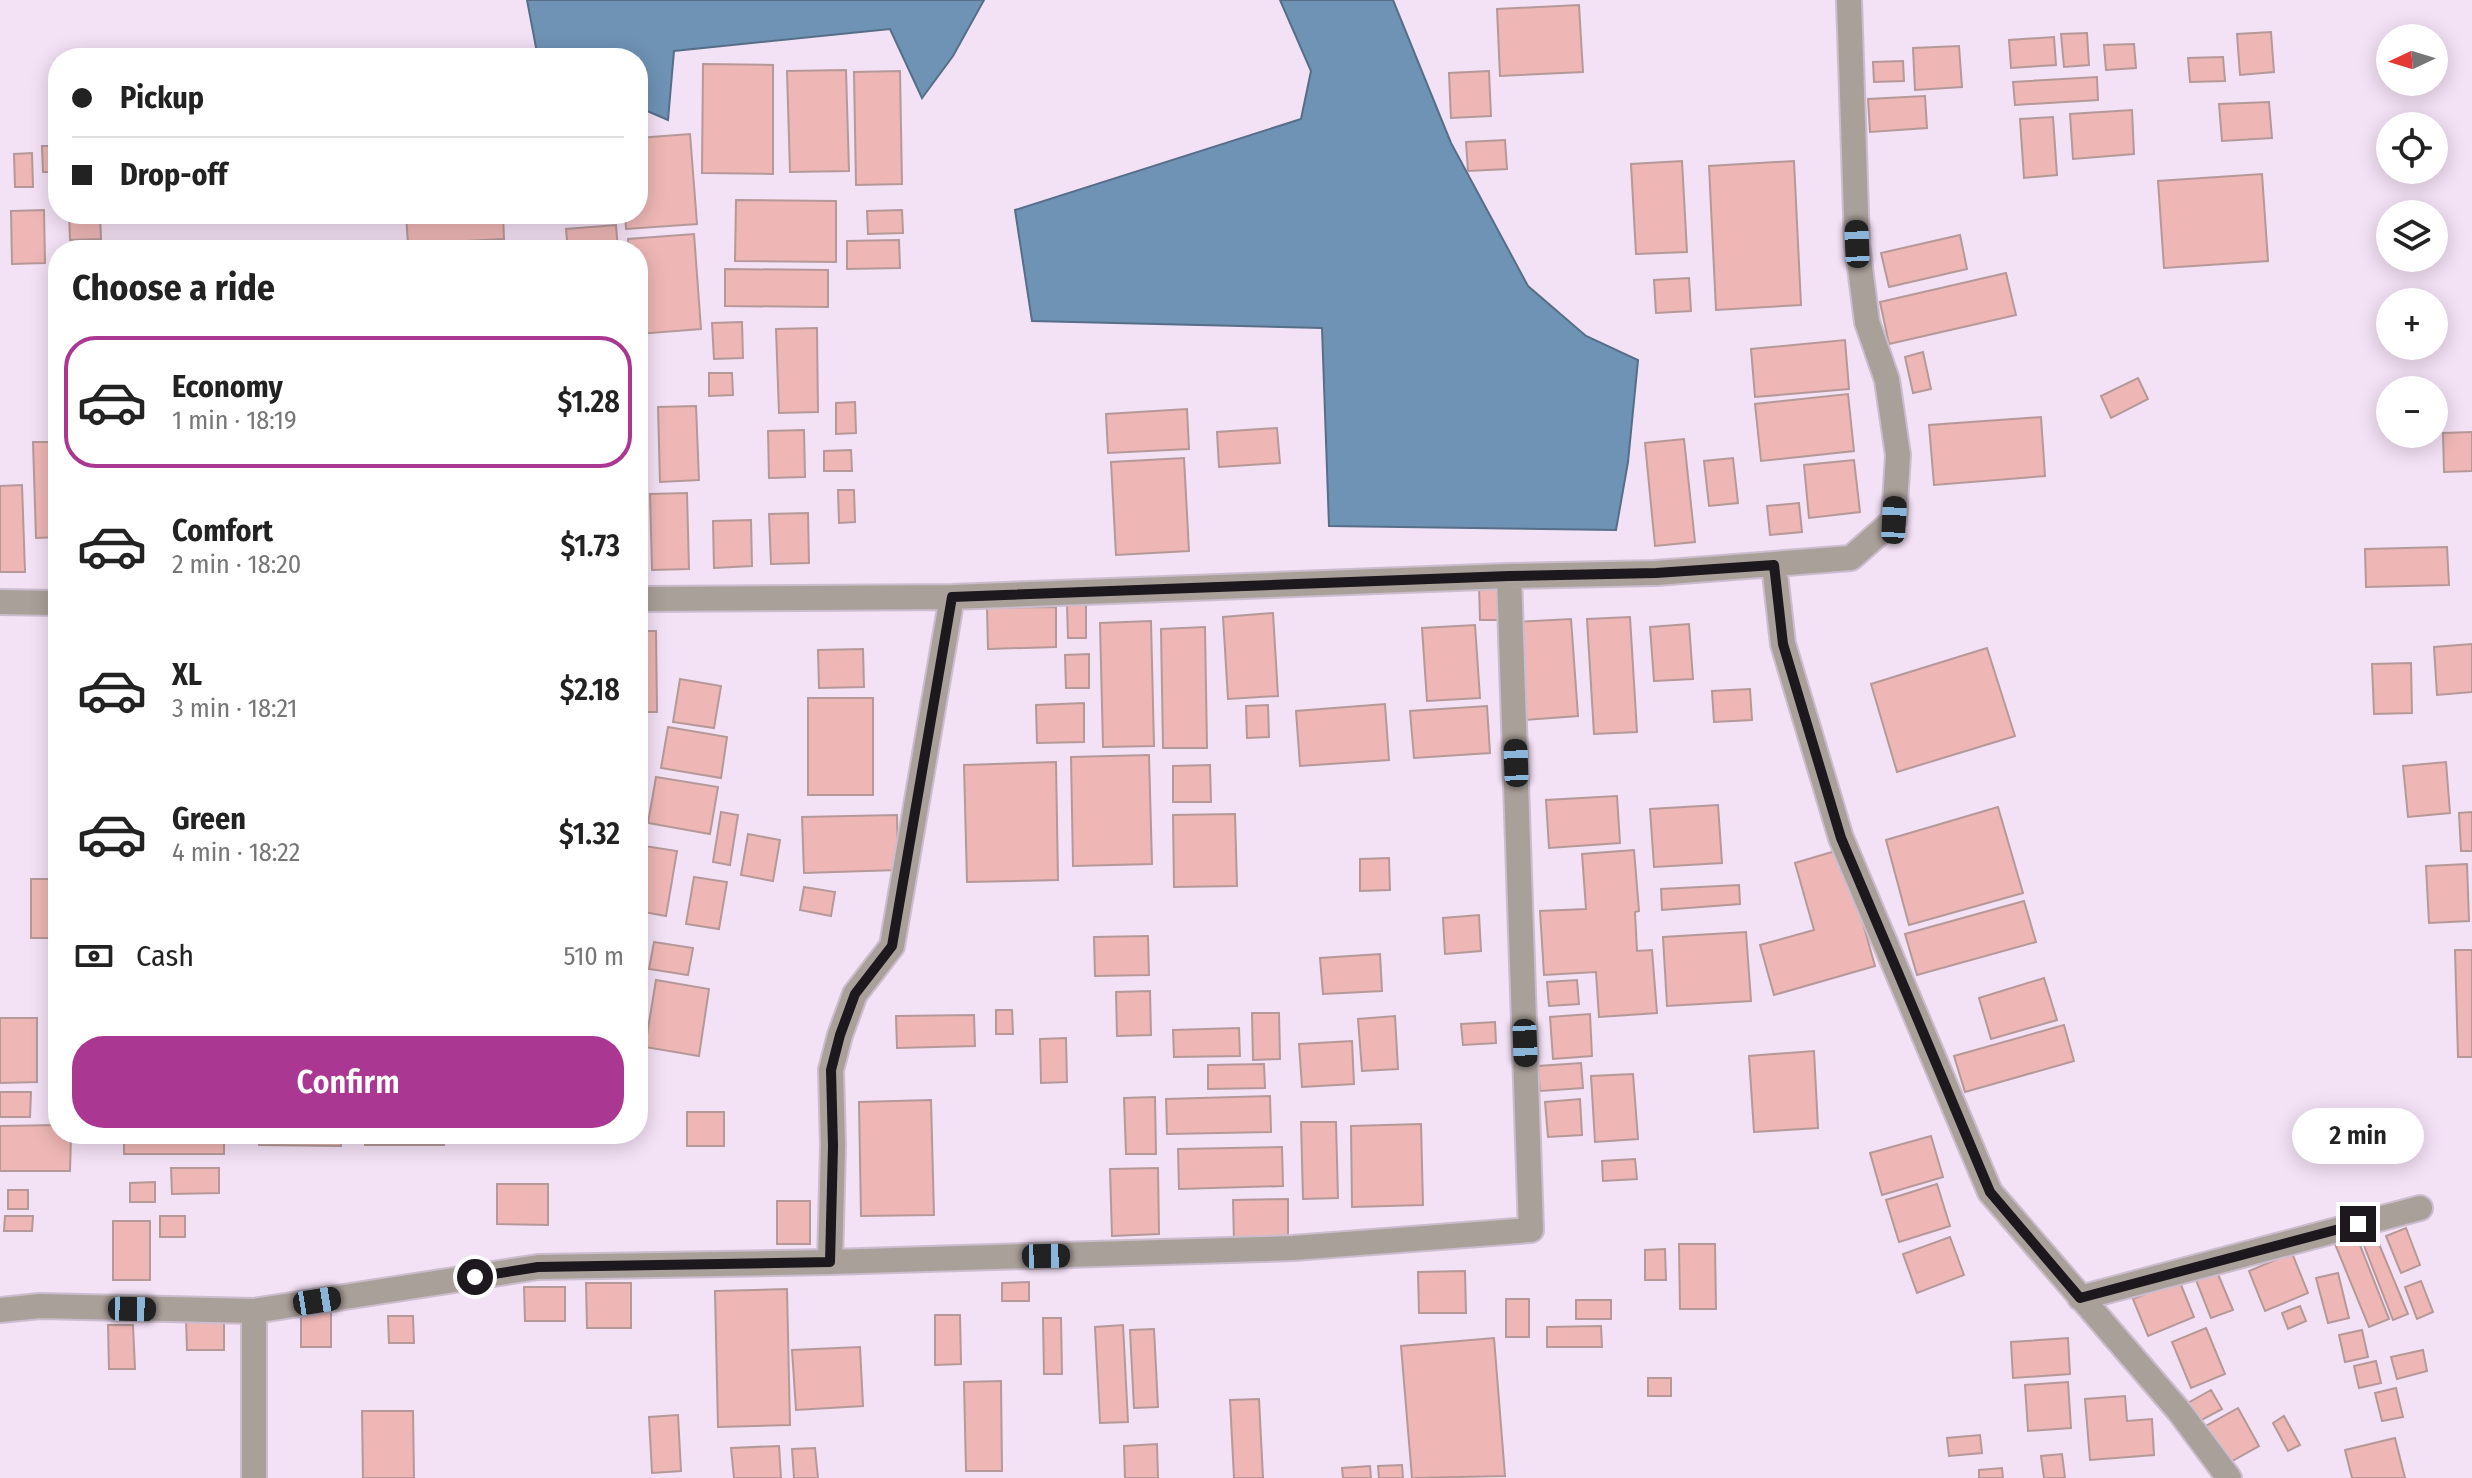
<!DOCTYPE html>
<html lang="en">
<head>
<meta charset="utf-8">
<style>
	:root { --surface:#fff; --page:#f6f6f6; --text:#222; --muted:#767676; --line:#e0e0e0; --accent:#aa3791 }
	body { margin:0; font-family:"Fira Sans Condensed",sans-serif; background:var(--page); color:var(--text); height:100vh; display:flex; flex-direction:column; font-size:30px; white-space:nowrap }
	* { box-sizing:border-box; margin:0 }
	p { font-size:26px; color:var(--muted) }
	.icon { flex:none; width:44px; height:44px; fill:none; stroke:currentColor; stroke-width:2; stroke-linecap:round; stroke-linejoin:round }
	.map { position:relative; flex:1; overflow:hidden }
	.drawer { position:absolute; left:48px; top:240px; width:600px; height:904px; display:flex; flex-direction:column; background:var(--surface); border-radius:32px; box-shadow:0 4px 20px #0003 }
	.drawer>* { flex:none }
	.top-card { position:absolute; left:48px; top:48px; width:600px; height:176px; border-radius:32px; box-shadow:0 4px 20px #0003; display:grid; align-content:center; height:176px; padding:0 24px; background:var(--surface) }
	.needle { width:52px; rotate:266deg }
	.fabs { position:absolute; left:2376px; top:24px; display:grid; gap:16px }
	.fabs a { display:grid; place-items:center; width:72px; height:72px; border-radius:50%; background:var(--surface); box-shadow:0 4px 20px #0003; font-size:40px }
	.end { position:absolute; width:36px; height:36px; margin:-18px; border:10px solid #1d171e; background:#fff; box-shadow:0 0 0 4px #fff }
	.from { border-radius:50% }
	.bubble { position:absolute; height:56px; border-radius:28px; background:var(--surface); box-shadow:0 4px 20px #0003; font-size:26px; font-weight:600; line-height:56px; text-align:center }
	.car { position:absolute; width:24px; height:48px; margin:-24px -12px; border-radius:10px; box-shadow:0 0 6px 2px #0007; background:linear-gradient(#222 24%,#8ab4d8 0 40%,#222 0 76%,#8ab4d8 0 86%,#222 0) }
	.top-card b { display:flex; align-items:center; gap:28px; height:76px; font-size:30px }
	.top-card b+b { border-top:2px solid var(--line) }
	.top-card i { width:20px; height:20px; background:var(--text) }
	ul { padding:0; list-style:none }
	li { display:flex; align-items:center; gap:24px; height:132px; margin:0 16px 12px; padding:0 8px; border:4px solid transparent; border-radius:32px }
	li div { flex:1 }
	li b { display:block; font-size:30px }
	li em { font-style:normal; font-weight:600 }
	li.selected { border-color:var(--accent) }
	li>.icon { width:72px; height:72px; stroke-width:1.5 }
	h2 { padding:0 24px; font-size:36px; line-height:96px }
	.pay { display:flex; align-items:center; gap:20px; height:88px; padding:0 24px; font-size:30px }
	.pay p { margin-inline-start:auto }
	.button { display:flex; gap:16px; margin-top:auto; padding:16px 24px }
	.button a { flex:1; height:92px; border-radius:32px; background:var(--accent); color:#fff; font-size:32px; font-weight:600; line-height:92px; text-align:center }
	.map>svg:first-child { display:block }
</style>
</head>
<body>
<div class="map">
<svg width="2472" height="1478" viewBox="0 0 2472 1478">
	<rect width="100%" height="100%" fill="#f3e1f5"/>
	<path fill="#6f93b5" stroke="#566e88" stroke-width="2" d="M527,0H984L953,56L922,98L890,29L674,51L668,120L638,107V58H538Z
		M1280,0H1393L1451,143L1528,286L1586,336L1638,360L1628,462L1616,530L1329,526L1322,328L1032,321L1015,210L1301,119L1311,71Z"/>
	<path fill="#eeb7b5" stroke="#b59998" stroke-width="2" d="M1579,5L1583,72L1500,76L1497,9Z
		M2271,32L2274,72L2240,75L2237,34Z
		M2087,33L2089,65L2064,67L2061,34Z
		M2054,37L2056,65L2011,68L2009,40Z
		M2134,44L2136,68L2106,70L2104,45Z
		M1959,46L1962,87L1915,90L1913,48Z
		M2223,57L2225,81L2190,82L2188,58Z
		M1903,61L1904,81L1874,82L1873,62Z
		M703,64L773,65V174L702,173Z
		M846,70L849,171L790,172L787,71Z
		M900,71L902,184L856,185L854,72Z
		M1489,71L1491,116L1451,118L1449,73Z
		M2097,77L2098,100L2015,105L2013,82Z
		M1925,96L1927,128L1870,132L1868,99Z
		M2269,102L2272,138L2222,141L2219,104Z
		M2132,110L2134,154L2073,159L2070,114Z
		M2053,117L2057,175L2024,178L2020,119Z
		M690,134L697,224L626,229L625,214H638V138Z
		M1505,140L1507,169L1468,171L1466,142Z
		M42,146H58V172H43Z
		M32,153L33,187H15L14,154Z
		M1682,161L1687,252L1636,254L1631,164Z
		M1794,161L1801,305L1716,310L1709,166Z
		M2262,174L2268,261L2164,268L2158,181Z
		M736,200L836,201V262L735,261Z
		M44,210L45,263L12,264L11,211Z
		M902,210L903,233L868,234L867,211Z
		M69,214H100L101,239L70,240Z
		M406,214H503L504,239L408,244Z
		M616,225L618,250H568L566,229Z
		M694,234L701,329L638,334V250H629L628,239Z
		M1960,235L1967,269L1889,287L1881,253Z
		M899,240L900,268L847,269V241Z
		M725,269L828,270V307L725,306Z
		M2006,273L2016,315L1889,344L1880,302Z
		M1689,278L1691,311L1656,313L1654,280Z
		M742,322L743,358L714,359L712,323Z
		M817,328L818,412L779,413L776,329Z
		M1845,340L1849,389L1755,397L1751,349Z
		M1923,352L1931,389L1913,393L1905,357Z
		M709,373H732L733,395L709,396Z
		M2138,378L2148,399L2111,418L2101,396Z
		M1848,394L1854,451L1761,461L1755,404Z
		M855,402L856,433L836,434V403Z
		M696,406L699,480L660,482L658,407Z
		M1187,409L1189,449L1108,453L1106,414Z
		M638,412H642L643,471H638Z
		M2041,417L2045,476L1934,485L1929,425Z
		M1277,428L1280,463L1219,467L1217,432Z
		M804,430L805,477L769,478L768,431Z
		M2472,432V471L2444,472L2443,433Z
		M1684,439L1695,542L1655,546L1645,443Z
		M33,442H58V537L36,538Z
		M851,450L852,471H824V451Z
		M1184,458L1189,551L1116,555L1111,462Z
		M1733,458L1738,503L1709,506L1704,461Z
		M1854,460L1860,512L1809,518L1804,465Z
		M22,485L25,572H0V486Z
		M838,490H854L855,522L839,523Z
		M687,493L689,569L652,570L650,494Z
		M1799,503L1802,532L1770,535L1767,506Z
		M808,513L809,563L771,564L769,514Z
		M751,520L752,566L714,568L713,521Z
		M2447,547L2449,585L2366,587L2365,549Z
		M1479,585H1503V620H1480Z
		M1086,603V638H1068L1067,604Z
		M1056,607V647L988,649L987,608Z
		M1273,613L1278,696L1228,699L1223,617Z
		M1630,617L1637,732L1594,734L1587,619Z
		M1571,619L1578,716L1523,720L1516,622Z
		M1151,621L1154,746L1103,747L1100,623Z
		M1689,624L1693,679L1654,681L1650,627Z
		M1475,625L1480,698L1427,701L1422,628Z
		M1205,627L1207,748H1163L1161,629Z
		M638,631H656L657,712H638Z
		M2472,644V692L2437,695L2434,647Z
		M1987,648L2015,736L1897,772L1871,684Z
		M863,649L864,687L819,688L818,650Z
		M1089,654V688H1066L1065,655Z
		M2411,663L2412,713L2374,714L2372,664Z
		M680,679L721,686L714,728L673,722Z
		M1750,689L1752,720L1714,722L1712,691Z
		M808,698H873V795H808Z
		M1084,703V742L1037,743L1036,705Z
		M1385,704L1389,760L1300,766L1296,711Z
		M1268,705L1269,737L1247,738L1246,706Z
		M1487,706L1490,753L1414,758L1410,711Z
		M668,727L727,737L721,778L661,768Z
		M1149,755L1152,864L1073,866L1071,757Z
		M1056,762L1058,880L967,882L964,765Z
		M2446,762L2450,813L2408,817L2403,766Z
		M1210,765L1211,802H1173V766Z
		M656,777L718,787L710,834L648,823Z
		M1617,796L1620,843L1549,848L1546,800Z
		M1718,805L1722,863L1654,867L1650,809Z
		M1998,807L2023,893L1909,925L1886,840Z
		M721,812L738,815L730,865L713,862Z
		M2472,812V851H2461L2459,813Z
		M1235,814L1237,886L1174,887L1173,815Z
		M897,815L898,870L804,873L802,817Z
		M748,834L780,840L773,881L741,875Z
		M638,845L677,851L666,916L638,911Z
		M1842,849L1875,966L1774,995L1760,945L1814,930L1795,863Z
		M1634,850L1639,911L1635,912L1637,951L1652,950L1657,1013L1599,1017L1596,972L1544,975L1540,911L1586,909L1582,854Z
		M1389,858L1390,890L1360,891V859Z
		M2467,864L2469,921L2429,923L2426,866Z
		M694,877L727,882L719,929L686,924Z
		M31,879H58V938H31Z
		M1739,885L1740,904L1662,910L1661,889Z
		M804,887L835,892L831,916L800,910Z
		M2024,901L2036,942L1917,975L1905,934Z
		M1479,915L1481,951L1445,954L1443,918Z
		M1746,932L1751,1001L1667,1006L1663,937Z
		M1148,936L1149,975L1095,976L1094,937Z
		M654,942L693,948L688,975L649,969Z
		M2455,950H2472V1057H2458Z
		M1380,954L1382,991L1323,994L1320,958Z
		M2044,978L2057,1020L1991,1039L1979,998Z
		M656,980L709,989L699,1056L645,1047Z
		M1577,980L1579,1004L1549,1006L1547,982Z
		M1150,991L1151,1035L1117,1036L1116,992Z
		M996,1010H1012L1013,1034H996Z
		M1252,1013H1279L1280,1059L1253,1060Z
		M1590,1014L1592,1056L1553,1059L1550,1017Z
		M974,1015L975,1046L897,1048L896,1016Z
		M1395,1016L1398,1069L1362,1071L1358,1019Z
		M0,1018H37V1082L0,1083Z
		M1495,1022L1496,1043L1463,1045L1461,1024Z
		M2064,1025L2074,1061L1965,1092L1954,1056Z
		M1239,1028L1240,1056L1174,1057L1173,1030Z
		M1066,1038L1067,1082L1041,1083L1040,1039Z
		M1352,1041L1354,1084L1302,1087L1299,1044Z
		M1814,1051L1818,1128L1754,1132L1749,1056Z
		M1581,1063L1583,1088L1540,1091L1538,1066Z
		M1264,1064L1265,1088L1208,1089V1065Z
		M1633,1074L1638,1139L1595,1142L1591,1076Z
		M0,1092H31L30,1117H0Z
		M1270,1096L1271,1132L1167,1134L1166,1099Z
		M1155,1097L1156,1154H1126L1124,1098Z
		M1580,1099L1582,1135L1548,1137L1545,1102Z
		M931,1100L934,1215L861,1216L859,1102Z
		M687,1112H724V1146H687Z
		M1301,1122H1336L1338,1198L1303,1199Z
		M1421,1124L1423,1205L1352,1207L1351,1126Z
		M58,1125V1134H71L70,1171H0V1126Z
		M124,1134H224V1154H124Z
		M259,1134H341V1146L259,1145Z
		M365,1134H444V1145H365Z
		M1931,1136L1943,1177L1882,1195L1870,1153Z
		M1282,1147L1283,1186L1179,1189L1178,1149Z
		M1635,1159L1637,1179L1603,1181L1602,1161Z
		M171,1168H219V1193L172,1194Z
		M1158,1168L1159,1234L1112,1236L1110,1169Z
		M155,1182V1202H130V1183Z
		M497,1184H548V1225L497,1224Z
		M1937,1184L1950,1226L1899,1242L1886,1200Z
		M8,1190H28V1209H8Z
		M1288,1199V1241L1234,1243L1233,1200Z
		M777,1201H810V1244H777Z
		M5,1216H33L32,1231H4Z
		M160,1216H185V1237H160Z
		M113,1221H150V1280H113Z
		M2406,1228L2420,1265L2401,1273L2386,1236Z
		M2374,1232L2408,1314L2393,1320L2361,1238Z
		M2356,1235L2389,1319L2369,1327L2335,1244Z
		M1950,1237L1964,1275L1917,1293L1903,1254Z
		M1679,1244H1715L1716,1309H1680Z
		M1665,1249L1666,1280H1645V1250Z
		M2292,1253L2308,1293L2265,1311L2249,1271Z
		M1465,1271L1466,1313H1419L1418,1272Z
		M2217,1272L2233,1310L2211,1318L2196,1280Z
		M2338,1273L2349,1318L2328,1323L2316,1278Z
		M2179,1280L2194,1317L2148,1336L2133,1299Z
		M2421,1281L2433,1312L2417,1319L2405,1287Z
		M1029,1282V1301H1002V1283Z
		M586,1283H631V1328H587Z
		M524,1287H565V1321H525Z
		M787,1289L790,1425L718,1427L715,1291Z
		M1506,1299H1529V1337H1506Z
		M1576,1300H1611V1319H1576Z
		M2300,1306L2306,1321L2288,1329L2282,1313Z
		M331,1311V1347H301V1312Z
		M935,1315H960L961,1364L935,1365Z
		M388,1316H413L414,1343H389Z
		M1043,1318H1061L1062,1374H1044Z
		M224,1319V1350H187L186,1320Z
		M108,1325H133L135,1369H109Z
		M1123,1325L1128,1422L1100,1423L1095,1327Z
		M1601,1326L1602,1347H1547V1327Z
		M2206,1328L2225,1374L2191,1388L2172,1342Z
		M1154,1329L1158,1407L1134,1408L1130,1330Z
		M2362,1330L2368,1357L2345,1362L2339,1335Z
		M1494,1338L1505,1476L1412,1478L1401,1346Z
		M2068,1338L2070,1374L2013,1378L2011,1342Z
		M860,1347L863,1406L796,1410L792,1350Z
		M2423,1350L2427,1371L2397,1379L2391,1357Z
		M2376,1361L2381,1383L2359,1388L2354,1366Z
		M1648,1378H1671V1396H1648Z
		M1001,1381L1002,1471H966L964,1382Z
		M2068,1382L2071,1428L2028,1431L2025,1385Z
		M2396,1388L2403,1417L2382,1421L2375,1393Z
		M2211,1390L2222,1409L2198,1422L2188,1403Z
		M2125,1396L2127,1421L2152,1419L2154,1455L2090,1460L2085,1399Z
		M1259,1399L1263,1478H1234L1230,1400Z
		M2238,1408L2259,1446L2227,1464L2206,1426Z
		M362,1411H413L414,1478H363Z
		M678,1415L681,1471L652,1473L649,1417Z
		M2284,1416L2300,1445L2288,1451L2273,1423Z
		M1980,1435L1982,1453L1949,1456L1947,1438Z
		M2395,1438L2405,1478H2352L2345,1450Z
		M1157,1444L1158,1478H1125L1124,1446Z
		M779,1446L781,1478H734L731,1448Z
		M815,1448L818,1478H794L792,1449Z
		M2062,1454L2065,1478H2044L2041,1456Z
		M1402,1465L1403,1478H1379L1378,1466Z
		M1370,1466L1371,1478H1343L1342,1468Z
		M2002,1468L2003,1478H1979V1470Z"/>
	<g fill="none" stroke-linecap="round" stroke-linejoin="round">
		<g stroke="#ccbdce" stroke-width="28">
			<path id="minor" d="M1774,565L1783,644L1841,838L1990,1192L2179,1411L2229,1478
				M638,599L952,597L1509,576L1656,573L1851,558L1894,520L1898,455L1887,380L1867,322L1857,244L1849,0
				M0,602L58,603
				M830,1262L833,1146L831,1070L840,1035L855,994L892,946L952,597
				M2080,1298L2420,1208
				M0,1310L40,1306L254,1311L538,1267L830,1262L1293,1248L1531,1230L1509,576
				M254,1478V1311"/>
		</g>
		<use href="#minor" stroke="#aaa09a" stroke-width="24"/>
	</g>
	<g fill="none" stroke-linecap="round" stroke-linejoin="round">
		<path stroke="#1d171e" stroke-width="10" d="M475,1277L538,1267L830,1262L833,1146L831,1070L840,1035L855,994L892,946L952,597L1509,576L1656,573L1774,565L1783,644L1841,838L1910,1001L1990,1192L2080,1298L2358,1224"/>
	</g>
</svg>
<div class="fabs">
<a><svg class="needle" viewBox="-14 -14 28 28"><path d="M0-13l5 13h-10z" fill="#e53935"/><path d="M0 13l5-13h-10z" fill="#767676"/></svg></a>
<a><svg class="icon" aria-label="locate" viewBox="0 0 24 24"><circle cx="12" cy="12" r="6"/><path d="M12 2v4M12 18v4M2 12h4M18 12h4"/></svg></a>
<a><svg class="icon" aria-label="layers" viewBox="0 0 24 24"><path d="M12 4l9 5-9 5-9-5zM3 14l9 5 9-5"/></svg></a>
<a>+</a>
<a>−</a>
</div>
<i class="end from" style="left:475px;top:1277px"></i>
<i class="end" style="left:2358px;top:1224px"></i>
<div class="bubble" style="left:2292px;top:1108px;width:132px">2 min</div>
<i class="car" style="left:1857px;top:244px;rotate:358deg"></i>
<i class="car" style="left:1894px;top:520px;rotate:3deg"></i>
<i class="car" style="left:1516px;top:763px;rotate:358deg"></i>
<i class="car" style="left:1525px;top:1043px;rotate:178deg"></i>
<i class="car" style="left:1046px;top:1256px;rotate:89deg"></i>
<i class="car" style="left:317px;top:1301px;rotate:81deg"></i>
<i class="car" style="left:132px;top:1309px;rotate:91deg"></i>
<div class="top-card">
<b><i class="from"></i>Pickup</b>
<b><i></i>Drop-off</b>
</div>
<section class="drawer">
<h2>Choose a ride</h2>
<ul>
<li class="selected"><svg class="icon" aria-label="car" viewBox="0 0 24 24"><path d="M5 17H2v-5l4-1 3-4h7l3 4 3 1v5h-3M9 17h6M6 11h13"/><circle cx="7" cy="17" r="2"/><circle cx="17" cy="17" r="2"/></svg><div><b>Economy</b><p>1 min · 18:19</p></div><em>$1.28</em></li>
<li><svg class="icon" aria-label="car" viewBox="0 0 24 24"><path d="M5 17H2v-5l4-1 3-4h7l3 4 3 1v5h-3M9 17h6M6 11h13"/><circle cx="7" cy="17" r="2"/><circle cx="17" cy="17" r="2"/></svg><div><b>Comfort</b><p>2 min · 18:20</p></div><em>$1.73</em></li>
<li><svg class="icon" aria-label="car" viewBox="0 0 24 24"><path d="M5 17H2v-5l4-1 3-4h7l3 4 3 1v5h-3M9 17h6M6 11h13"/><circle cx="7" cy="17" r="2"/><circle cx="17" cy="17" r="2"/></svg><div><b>XL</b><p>3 min · 18:21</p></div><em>$2.18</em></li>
<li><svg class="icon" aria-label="car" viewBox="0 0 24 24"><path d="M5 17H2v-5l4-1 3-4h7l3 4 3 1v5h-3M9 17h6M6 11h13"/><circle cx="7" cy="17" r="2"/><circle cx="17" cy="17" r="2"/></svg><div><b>Green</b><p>4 min · 18:22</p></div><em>$1.32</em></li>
</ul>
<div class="pay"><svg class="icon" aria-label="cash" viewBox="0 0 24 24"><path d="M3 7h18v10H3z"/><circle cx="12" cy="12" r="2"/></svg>Cash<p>510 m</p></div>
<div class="button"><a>Confirm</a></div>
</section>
</div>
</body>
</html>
